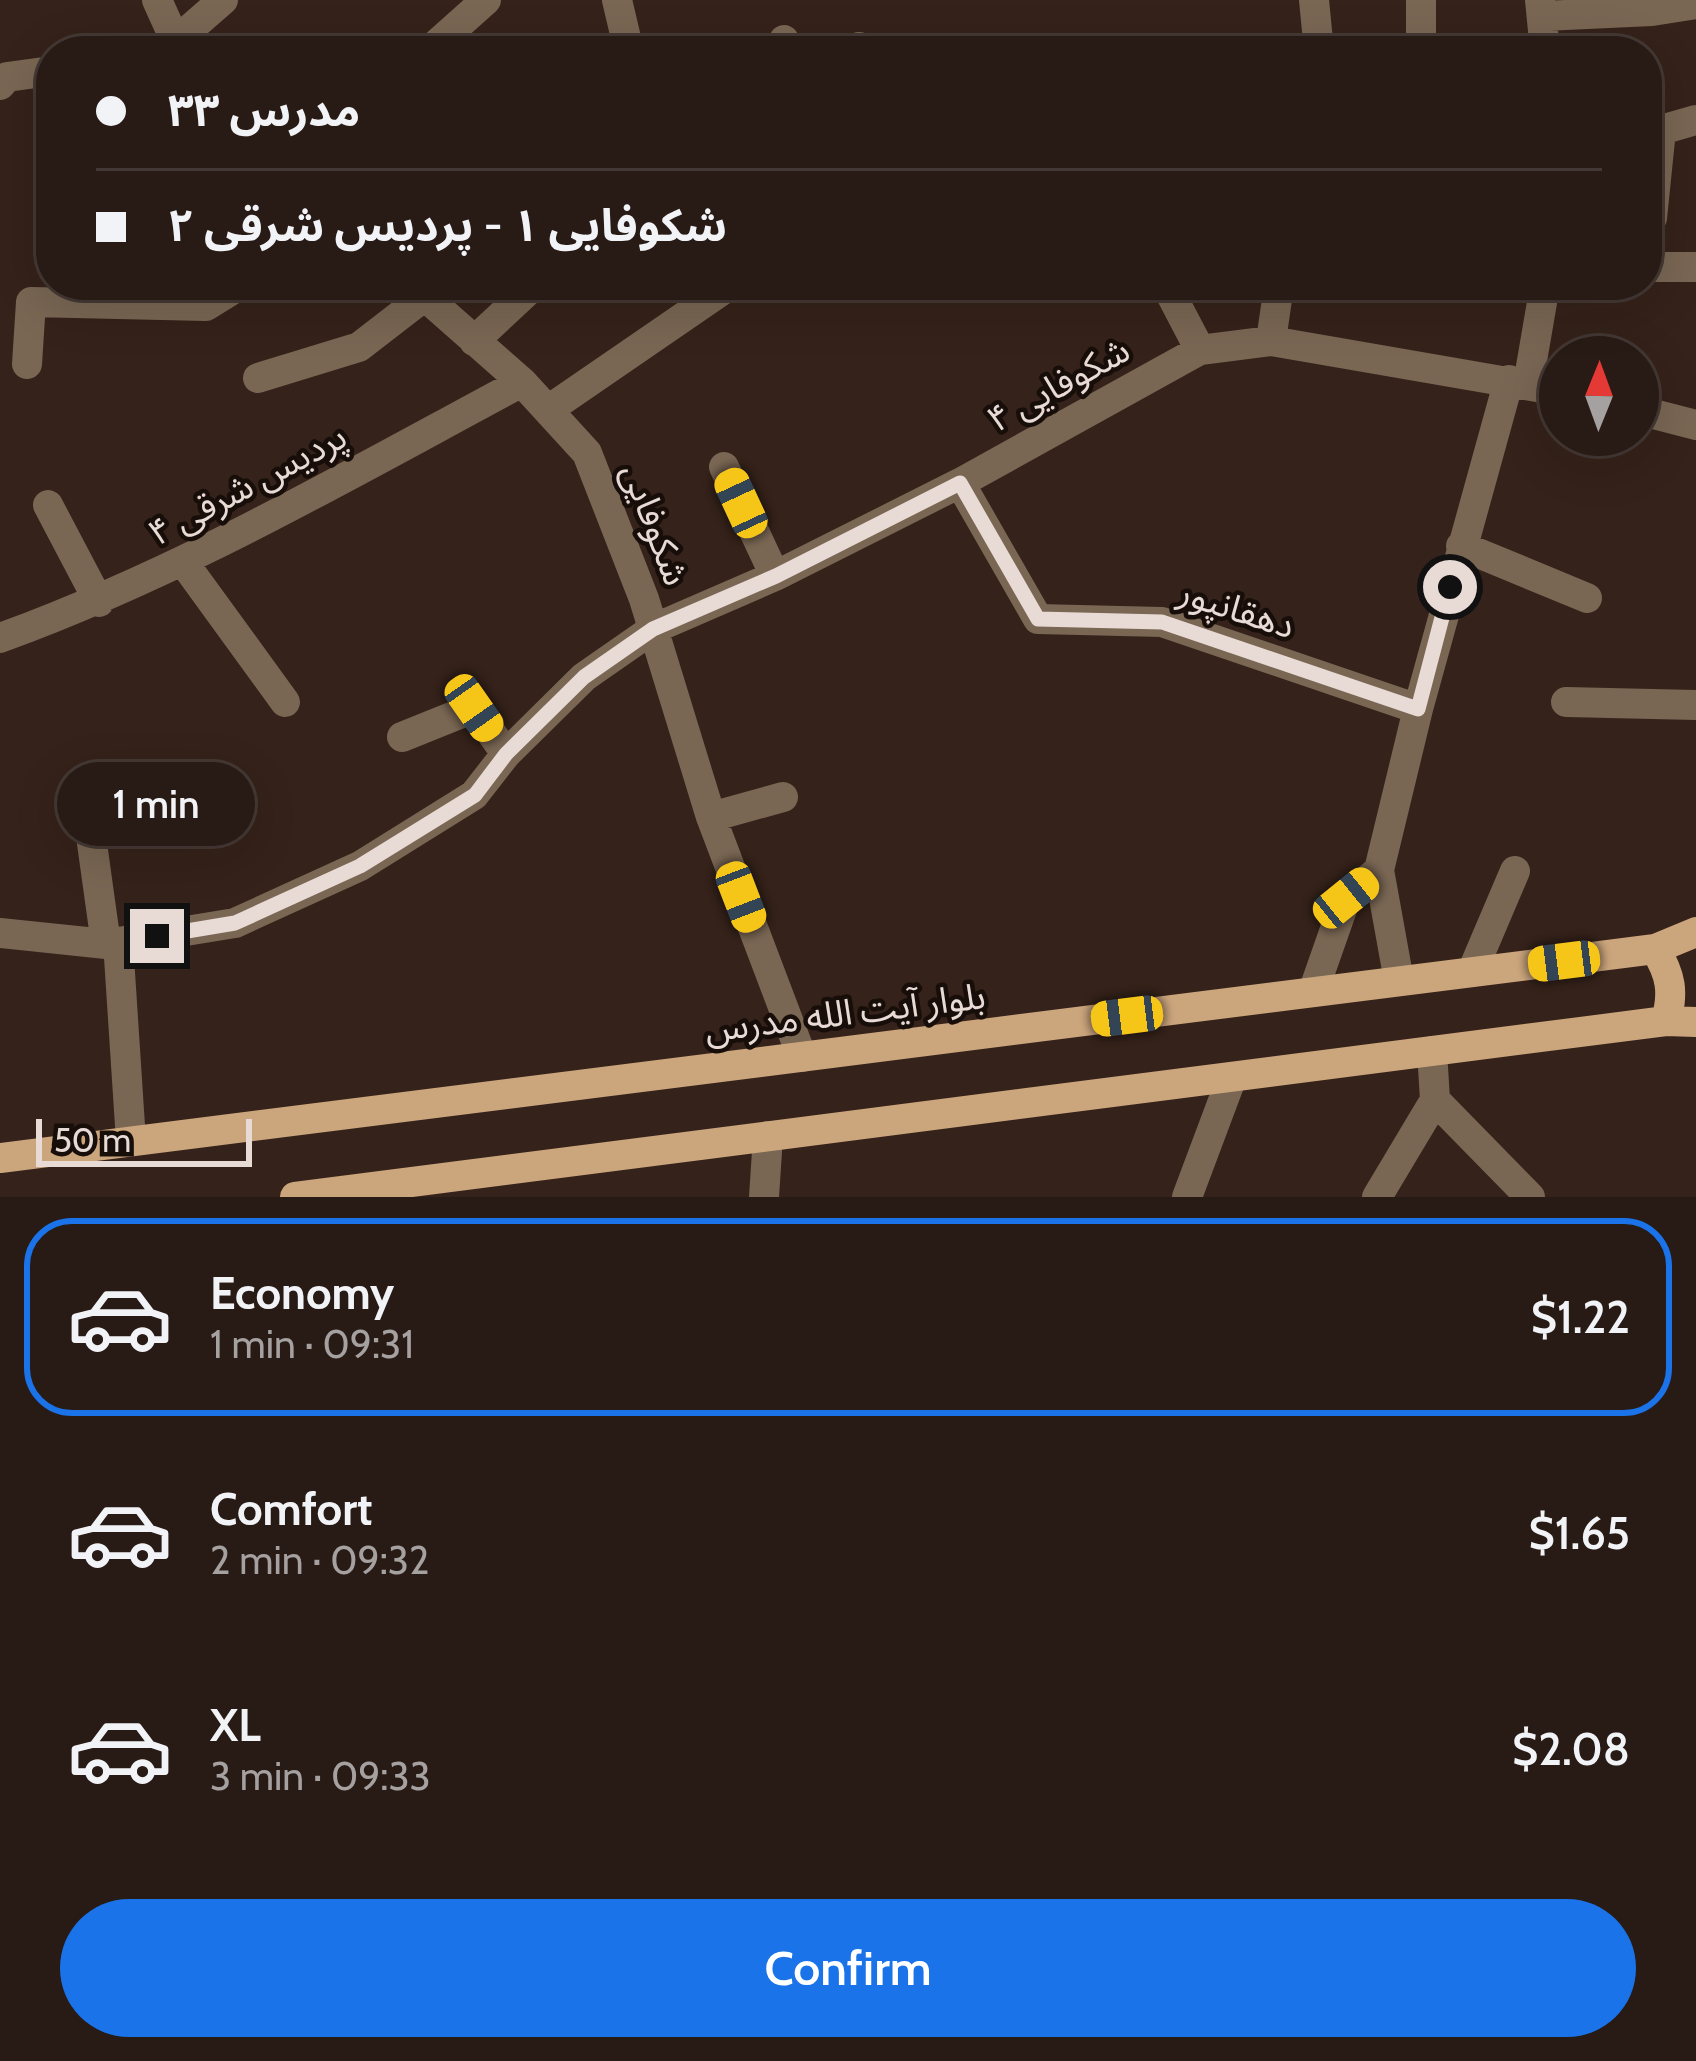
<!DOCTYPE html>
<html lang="en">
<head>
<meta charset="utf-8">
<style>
	:root { --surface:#281a14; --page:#342722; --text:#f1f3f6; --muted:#a5a1a0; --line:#443834; --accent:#1a73e8 }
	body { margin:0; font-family:Cabin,"Noto Sans Arabic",sans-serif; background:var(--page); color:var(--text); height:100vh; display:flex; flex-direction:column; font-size:45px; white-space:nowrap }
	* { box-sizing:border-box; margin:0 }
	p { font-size:39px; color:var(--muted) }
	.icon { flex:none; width:66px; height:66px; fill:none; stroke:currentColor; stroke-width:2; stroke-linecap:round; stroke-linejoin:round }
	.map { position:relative; height:1197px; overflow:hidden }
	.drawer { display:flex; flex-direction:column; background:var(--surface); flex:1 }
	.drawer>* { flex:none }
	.top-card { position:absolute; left:36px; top:36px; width:1626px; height:264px; border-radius:48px; box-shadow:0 12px 48px #0002,0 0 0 3px var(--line); display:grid; align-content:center; height:264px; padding:0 60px; background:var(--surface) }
	.needle { width:78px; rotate:1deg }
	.buttons { position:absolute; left:1539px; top:336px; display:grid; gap:24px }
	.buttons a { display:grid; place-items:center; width:120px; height:120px; border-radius:50%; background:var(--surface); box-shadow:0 12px 48px #0002,0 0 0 3px var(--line); font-size:60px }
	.scale { position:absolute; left:36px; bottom:30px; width:216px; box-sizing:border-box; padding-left:12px; border:6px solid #e8dad5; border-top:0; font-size:33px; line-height:42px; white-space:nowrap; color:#e8dad5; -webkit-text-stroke:9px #170e0a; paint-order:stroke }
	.end { position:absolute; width:54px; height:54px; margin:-27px; border:15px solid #e8dad5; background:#111; box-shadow:0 0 0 6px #111 }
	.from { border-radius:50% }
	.bubble { position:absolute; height:84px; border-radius:42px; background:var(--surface); box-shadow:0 12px 48px #0002,0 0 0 3px var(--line); font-size:39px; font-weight:600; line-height:84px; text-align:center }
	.car { position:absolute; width:36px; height:72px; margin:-36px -18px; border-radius:15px; box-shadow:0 0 9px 3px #0007; background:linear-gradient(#f5c518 24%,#345 0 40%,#f5c518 0 76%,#345 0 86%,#f5c518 0) }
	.top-card b { display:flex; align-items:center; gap:42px; height:114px; font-size:45px }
	.top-card b+b { border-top:3px solid var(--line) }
	.top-card i { width:30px; height:30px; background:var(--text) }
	ul { padding:21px 0 0; list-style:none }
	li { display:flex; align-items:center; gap:36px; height:198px; margin:0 24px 18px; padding:0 36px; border:6px solid transparent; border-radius:48px }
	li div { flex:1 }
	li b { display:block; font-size:45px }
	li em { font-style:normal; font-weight:600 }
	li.on { border-color:var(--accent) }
	li>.icon { width:108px; height:108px; stroke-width:1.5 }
	.button { display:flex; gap:24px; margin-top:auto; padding:24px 60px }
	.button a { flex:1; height:138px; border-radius:72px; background:var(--accent); color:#fff; font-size:48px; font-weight:600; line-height:138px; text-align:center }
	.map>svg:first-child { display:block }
</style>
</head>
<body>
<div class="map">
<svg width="1696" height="1197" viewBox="0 0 1696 1197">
	<rect width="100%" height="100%" fill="#35221a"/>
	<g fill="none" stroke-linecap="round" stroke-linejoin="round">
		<path stroke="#796653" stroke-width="30" d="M157,0L180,51
			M617,0L629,51
			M1314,0L1319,51
			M1540,0L1545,51
			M1544,16L1652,11L1696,4
			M784,40L788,51
			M176,41L223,0
			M859,47L863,51
			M1421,49V0
			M429,51L486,0
			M0,85L7,77L51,71
			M1652,218L1661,130L1696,120
			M1647,267H1696
			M412,285L522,382L587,453L644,599L711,817L802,1057
			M1166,285L1200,350
			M474,341L534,285
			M1271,341L1279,285
			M27,364L31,302L206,306L240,285
			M258,378L359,347L425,296
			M1528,384L1545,285
			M548,410L730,285
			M1638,410L1696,425
			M724,467L775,576
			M960,483L1038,619L1162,622L1418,709
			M48,505L99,602
			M1461,546L1587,598
			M184,563L285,702
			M0,638C184,571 350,474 522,382
			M1566,702L1696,705
			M402,737L474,708L506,754
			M711,817L783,797
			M0,933L106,944L235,923L360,866L474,795L506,754L584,677L653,629L775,576L960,483L1200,350L1271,341L1560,391
			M118,942L131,1141
			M106,944L90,829L197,804
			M1472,972L1515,871
			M1399,981L1379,870L1418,709L1509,380
			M1313,992L1346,898L1379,870
			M1435,1100L1530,1197
			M764,1197L768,1136
			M1187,1197L1232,1077
			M1377,1197L1435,1100L1432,1051"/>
		<path stroke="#cba57c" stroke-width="30" d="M1655,949C1671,975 1674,992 1666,1021
			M0,1158L1655,949L1696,932
			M295,1197L1666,1021L1696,1022"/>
	</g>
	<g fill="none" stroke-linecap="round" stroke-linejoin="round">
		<path stroke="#e8dad5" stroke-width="15" d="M157,936L235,923L360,866L475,795L506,754L584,677L653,629L776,576L960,483L1038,619L1162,622L1418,709L1450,587"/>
	</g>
	<g text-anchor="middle" stroke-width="9" stroke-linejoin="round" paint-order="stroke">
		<g font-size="36" fill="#e8dad5" stroke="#170e0a">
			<text transform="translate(1058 384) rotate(-29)" y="13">شکوفایی ۴</text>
			<text transform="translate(247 484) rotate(-28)" y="13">پردیس شرقی ۴</text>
			<text transform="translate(656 524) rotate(69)" y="13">شکوفایی</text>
			<text transform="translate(1237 608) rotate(18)" y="13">دهقانپور</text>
			<text transform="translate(845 1012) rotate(-7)" y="13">بلوار آیت الله مدرس</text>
		</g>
	</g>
</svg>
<div class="buttons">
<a><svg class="needle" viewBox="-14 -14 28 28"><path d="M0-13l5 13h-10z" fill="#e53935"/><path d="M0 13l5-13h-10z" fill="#a5a1a0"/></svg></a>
</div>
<div class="scale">50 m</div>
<i class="end from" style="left:1450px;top:587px"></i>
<i class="end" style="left:157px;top:936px"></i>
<div class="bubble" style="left:57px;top:762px;width:198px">1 min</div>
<i class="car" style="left:741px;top:503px;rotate:335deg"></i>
<i class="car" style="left:474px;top:708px;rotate:145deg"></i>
<i class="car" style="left:741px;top:897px;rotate:159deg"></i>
<i class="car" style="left:1346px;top:898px;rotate:51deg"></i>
<i class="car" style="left:1564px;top:961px;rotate:263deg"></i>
<i class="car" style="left:1127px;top:1016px;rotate:263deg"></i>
<div class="top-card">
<b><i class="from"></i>مدرس ۳۳</b>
<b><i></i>شکوفایی ۱ - پردیس شرقی ۲</b>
</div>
</div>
<section class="drawer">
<ul>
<li class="on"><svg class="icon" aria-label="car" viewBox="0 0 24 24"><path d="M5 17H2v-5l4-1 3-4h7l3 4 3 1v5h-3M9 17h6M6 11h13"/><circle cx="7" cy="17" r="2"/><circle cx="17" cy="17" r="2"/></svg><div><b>Economy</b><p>1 min · 09:31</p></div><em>$1.22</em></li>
<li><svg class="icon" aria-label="car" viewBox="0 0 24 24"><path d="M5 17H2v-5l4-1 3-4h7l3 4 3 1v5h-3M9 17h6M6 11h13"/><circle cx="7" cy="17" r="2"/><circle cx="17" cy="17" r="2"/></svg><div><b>Comfort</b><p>2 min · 09:32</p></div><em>$1.65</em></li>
<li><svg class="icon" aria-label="car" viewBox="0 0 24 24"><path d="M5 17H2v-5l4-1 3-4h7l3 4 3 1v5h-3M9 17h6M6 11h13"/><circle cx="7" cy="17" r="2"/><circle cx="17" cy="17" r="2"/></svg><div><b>XL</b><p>3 min · 09:33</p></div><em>$2.08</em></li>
</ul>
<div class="button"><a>Confirm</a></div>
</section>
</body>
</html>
